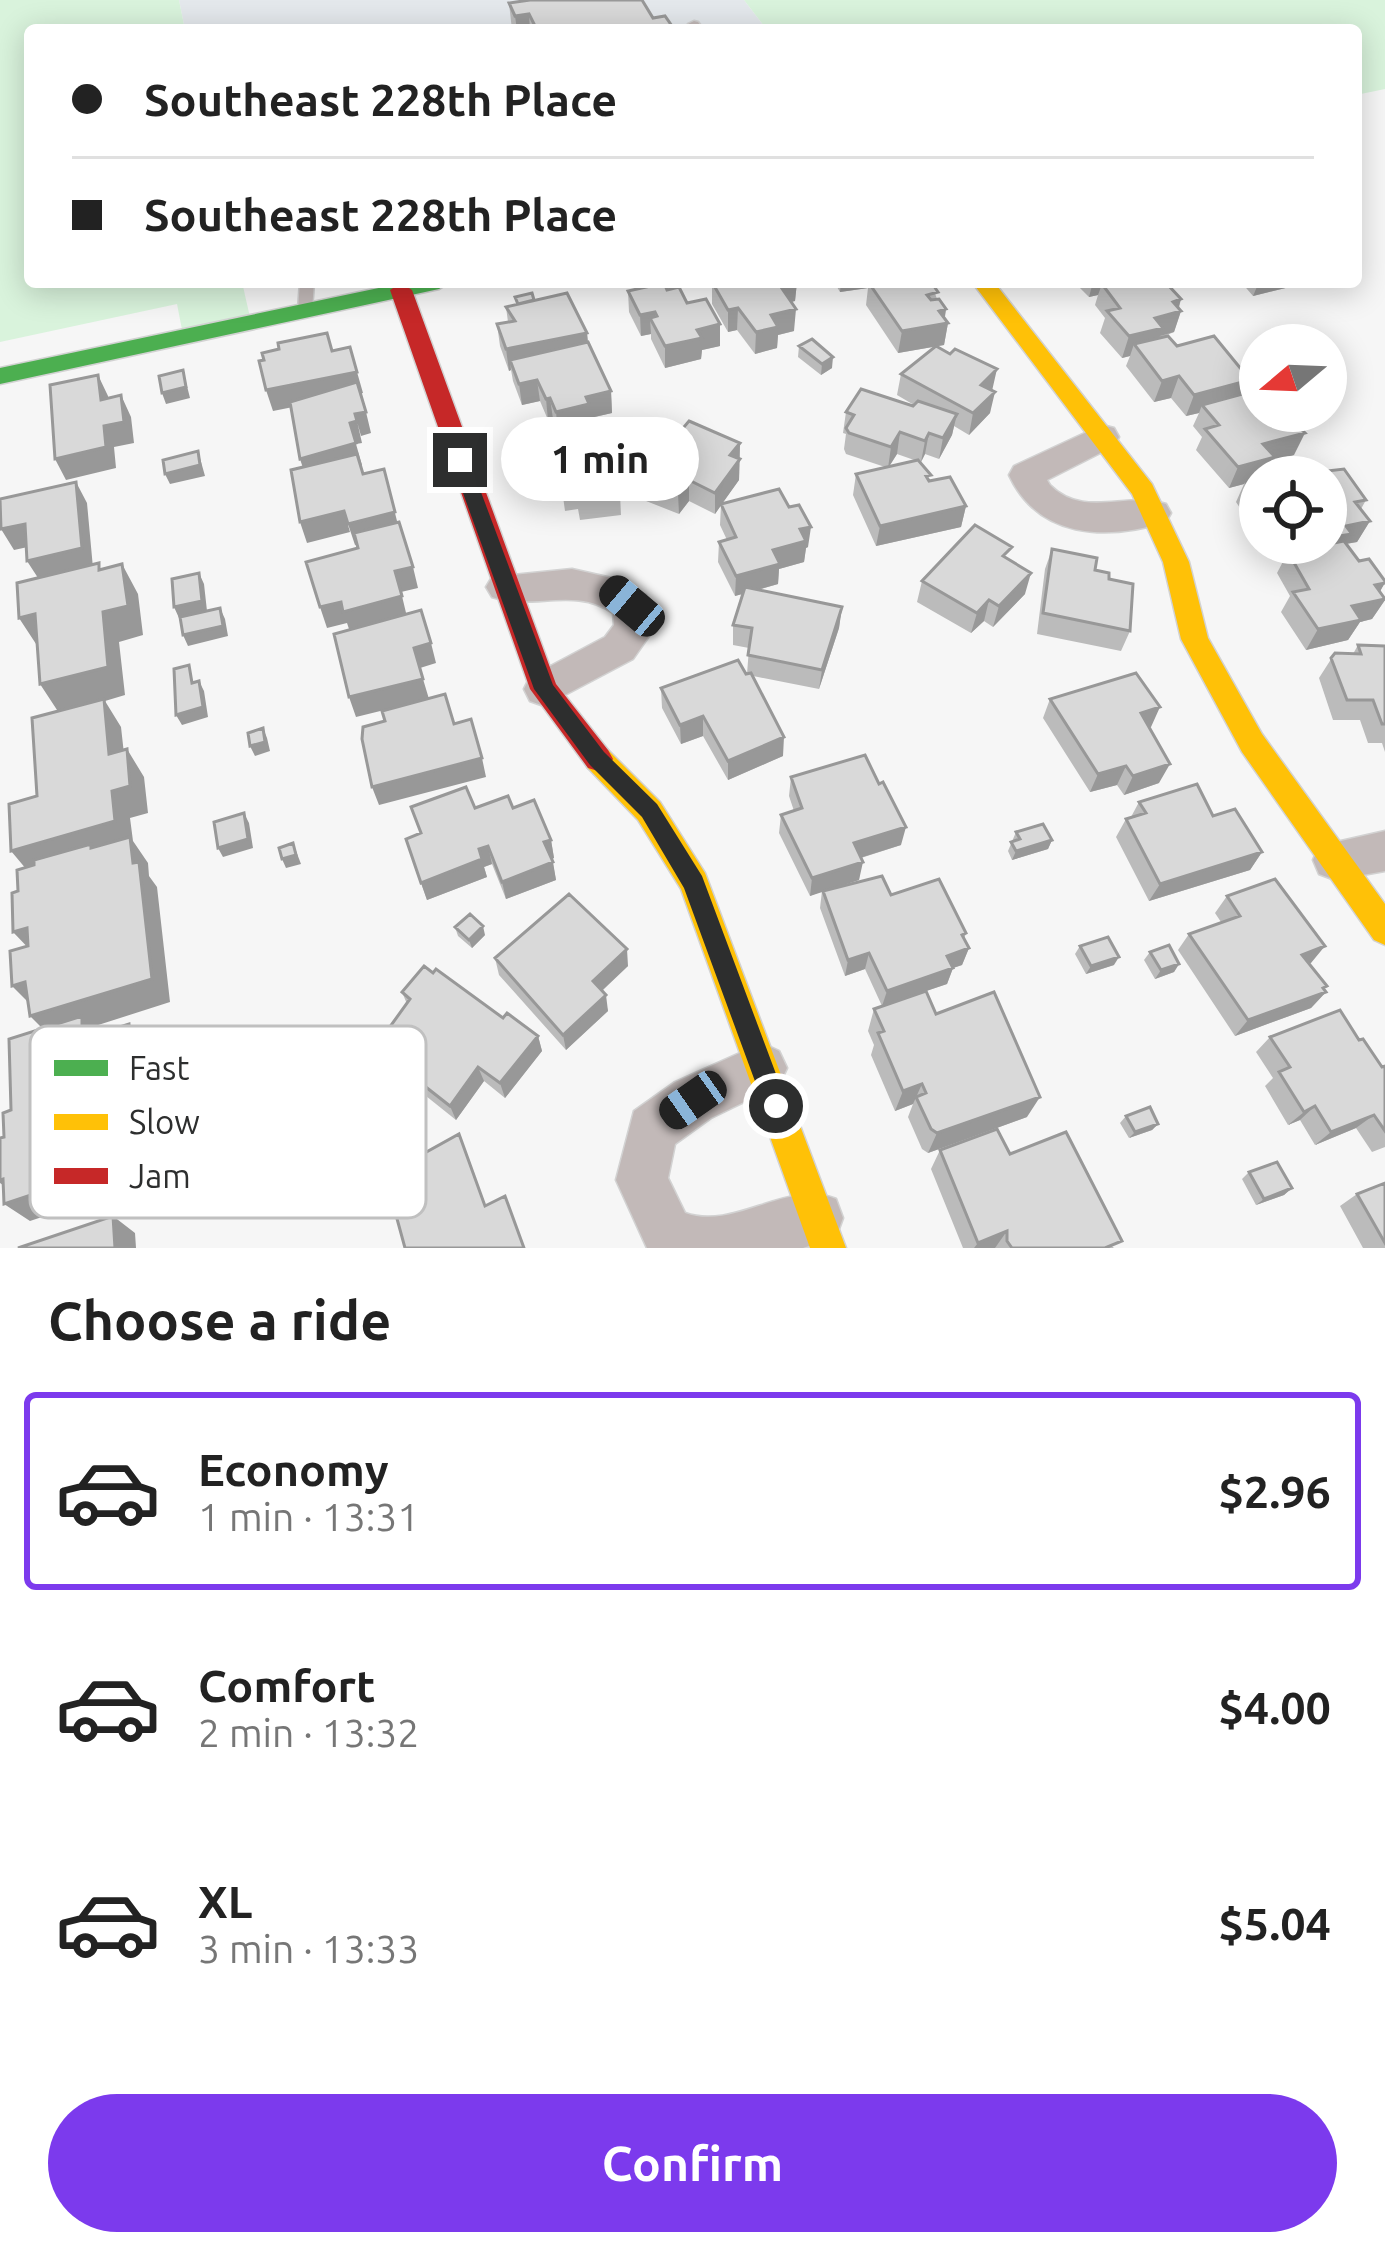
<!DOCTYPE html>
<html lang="en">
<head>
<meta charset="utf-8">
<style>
	:root { --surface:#fff; --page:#f2f2f2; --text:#222; --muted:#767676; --line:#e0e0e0; --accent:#7c3aed }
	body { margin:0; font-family:Ubuntu,sans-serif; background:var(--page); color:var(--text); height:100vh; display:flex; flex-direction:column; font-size:45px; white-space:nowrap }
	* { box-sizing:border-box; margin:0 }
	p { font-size:39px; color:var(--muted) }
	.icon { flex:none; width:66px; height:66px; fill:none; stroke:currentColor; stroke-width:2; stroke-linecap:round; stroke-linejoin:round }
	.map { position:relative; height:1248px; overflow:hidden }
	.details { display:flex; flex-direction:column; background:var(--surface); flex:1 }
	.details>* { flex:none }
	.banner { position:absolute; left:24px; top:24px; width:1338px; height:264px; border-radius:12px; box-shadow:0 6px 30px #0003; display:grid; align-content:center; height:264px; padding:0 48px; background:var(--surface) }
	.needle { width:78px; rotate:251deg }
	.controls { position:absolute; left:1239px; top:324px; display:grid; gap:24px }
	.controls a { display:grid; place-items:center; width:108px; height:108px; border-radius:50%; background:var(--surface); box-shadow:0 6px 30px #0003; font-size:60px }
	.end { position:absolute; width:54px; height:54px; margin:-27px; border:15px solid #2d2e2e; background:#fff; box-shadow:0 0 0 6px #fff }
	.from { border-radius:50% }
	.bubble { position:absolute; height:84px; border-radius:42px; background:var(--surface); box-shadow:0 6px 30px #0003; font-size:39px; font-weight:700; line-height:84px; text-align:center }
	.car { position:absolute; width:36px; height:72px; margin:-36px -18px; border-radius:15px; box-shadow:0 0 9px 3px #0007; background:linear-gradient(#222 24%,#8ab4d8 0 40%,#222 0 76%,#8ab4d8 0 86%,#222 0) }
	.banner b { display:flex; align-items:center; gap:42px; height:114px; font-size:45px }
	.banner b+b { border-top:3px solid var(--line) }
	.banner i { width:30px; height:30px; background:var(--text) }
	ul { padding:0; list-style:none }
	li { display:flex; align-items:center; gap:36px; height:198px; margin:0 24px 18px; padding:0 24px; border:6px solid transparent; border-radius:12px }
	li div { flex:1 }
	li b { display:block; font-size:45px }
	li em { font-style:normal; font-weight:700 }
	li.current { border-color:var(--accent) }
	li>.icon { width:108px; height:108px; stroke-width:1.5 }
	h2 { padding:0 48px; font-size:54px; line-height:144px }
	.action { display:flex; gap:24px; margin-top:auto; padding:24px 48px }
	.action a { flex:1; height:138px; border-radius:72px; background:var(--accent); color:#fff; font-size:48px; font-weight:700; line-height:138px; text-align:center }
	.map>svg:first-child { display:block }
</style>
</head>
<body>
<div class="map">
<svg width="1385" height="1248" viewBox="0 0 1385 1248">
	<rect width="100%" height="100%" fill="#f6f6f6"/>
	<path fill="#e4e8ec" d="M179,0H744L767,30H185Z"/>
	<path fill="#d9f3dc" d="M0,0H179L185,30H30V282H242L252,326L184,340L177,304L0,342Z
		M744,0H1385V89L1356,95V30H767Z"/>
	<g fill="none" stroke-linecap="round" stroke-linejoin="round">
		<g stroke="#d2d2d2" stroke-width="3">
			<path id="lane" d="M694,21L698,22L704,30H692L688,24Z
				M300,282H314L312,310L305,315L298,310Z"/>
		</g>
		<g stroke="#d2d2d2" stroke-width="3">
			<path id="street" d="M1102,425L1114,428L1119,437L1114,446L1047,480L1050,485C1084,519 1126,491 1166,504L1171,513L1166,522C1105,541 1038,538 1009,475L1014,466Z
				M572,569L616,579L646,595L654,629L633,659L544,706L530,701L524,689L530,677L605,637L614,625L613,613C574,586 533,611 492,597L486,587L492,577Z
				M1385,831V871L1335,880L1319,874L1313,860L1319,846Z
				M762,1043L779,1051L787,1068L779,1085L711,1118L675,1144L668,1178L685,1213C735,1231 787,1179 836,1199L843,1218L836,1237L803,1248H647L616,1180L634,1111L675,1082Z"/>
		</g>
		<g stroke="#d2d2d2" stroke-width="3">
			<path id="fast" d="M407,282H450L439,289L0,384V368Z"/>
		</g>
		<g stroke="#d2d2d2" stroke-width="3">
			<path id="slow" d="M972,282H994L1152,484L1189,562L1208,638L1262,734L1385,904V945L1374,940L1242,752L1181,639L1163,562L1132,494Z
				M598,747L608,750L660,802L705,873L846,1248H810L681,889L638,820L588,768L583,759L588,750Z"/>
		</g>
		<g stroke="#d2d2d2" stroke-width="3">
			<path id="jam" d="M401,283L412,290L556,684L608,750L613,759L608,768L598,771L588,768L530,689L390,290Z"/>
		</g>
		<use href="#lane" fill="#c2b9b8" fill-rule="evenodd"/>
		<use href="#street" fill="#c2b9b8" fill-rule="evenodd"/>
		<use href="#fast" fill="#4caf50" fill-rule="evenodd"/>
		<use href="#slow" fill="#ffc107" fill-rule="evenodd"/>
		<use href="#jam" fill="#c62828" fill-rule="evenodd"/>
	</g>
	<path fill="#bbb" fill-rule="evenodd" d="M509,3L653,18L674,30H512Z
		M712,282H797L795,301L791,302L794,331L778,335L777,348L755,354L737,330L728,332L712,304Z
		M834,282H931L937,299L946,309L944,319L948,323L944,345L898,353L866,305L868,288L840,292Z
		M1074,282H1156L1181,299L1179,308L1181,311L1174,332L1160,338L1177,346L1243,394L1294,455L1273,460L1260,477V531L1256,532L1236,502L1244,484L1229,488L1196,450L1202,437L1193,426L1199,413L1186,416L1171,398L1154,402L1126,366L1130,356L1122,358L1100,333L1105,318L1095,305L1098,295L1089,297Z
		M1241,282H1303L1302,284L1253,296Z
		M667,290L687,303L720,346L702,350L701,359L665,368L651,339V334L641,336L629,312L628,291Z
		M515,297L534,300L587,333L588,343L611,391L612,413L590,418L591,422L606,455L620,494L621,515L580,520L578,509L565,511L562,489L540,491L534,438L562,435L561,432L558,433L553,419L548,420L540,401L522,405L513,381L511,370L509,371L500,346L497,324L508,322L506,307L516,304Z
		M799,346L832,368L821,375L798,357Z
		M901,374L992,391L990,413L969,435L954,426L952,435L939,459L925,454L921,462L930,480L966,506L961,527L876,546L853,495L856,474L885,467L846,454L844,449L846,434L843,433L846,412L913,406L914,405L897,395ZM897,454L917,461L889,467Z
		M740,443L739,480L722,503L808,547L806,548L804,562L779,569L778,584L758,590L842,607L839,628L819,689L753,676L783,756L728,780L703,736L681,744L662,708L661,688L747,674L749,648L733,645V625L742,594L735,596L718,562L719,542L727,540L720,525L721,505L715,514L689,501L679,514L641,499V478Z
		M1326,477L1366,500L1361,509L1370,521L1357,542L1346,544L1359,561L1385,581L1380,592L1385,600L1372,619L1360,622L1348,640L1306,650L1281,612L1290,596L1277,573L1288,552L1311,548L1308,543H1326Z
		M1052,549L1109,579L1130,631L1121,651L1037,634L1045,569Z
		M1008,560L1025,594L993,627L984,621L971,633L917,602L922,581Z
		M1358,645L1385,646V752L1382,743H1368L1360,720H1333L1319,678L1335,653L1353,654Z
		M1050,699L1151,727H1149L1159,783L1124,795L1117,785L1090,792L1043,718Z
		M791,777L901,845L861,858L859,880L826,890L891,895L966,933L964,939L969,948L962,965L953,968L947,984L926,991L936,1014L1027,1117L928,1153L922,1149L908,1117L913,1104L895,1111L871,1055L874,1045L868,1031L874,1009L882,1006L865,969L845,976L820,908L822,891L810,896L779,833L781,815L794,811L789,796Z
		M1139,802L1213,816L1262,852L1250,870L1149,901L1116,837L1126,819L1131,817Z
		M475,808H513L551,840L554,858L552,859L556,880L506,899L492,864L484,867L487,877L427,900L406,839Z
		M1016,832L1052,840L1048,849L1012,860L1008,851Z
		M1227,896L1311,963H1309L1326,992L1311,1008L1235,1036L1178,950L1189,934L1221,922L1215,913Z
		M455,927L485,935L472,948L458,936Z
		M1080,946L1114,965L1086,974L1075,954Z
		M1150,952L1179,964L1174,972L1155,979L1144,960Z
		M495,958L628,966L602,991L608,1011L566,1050L499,975Z
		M402,992L503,1018L538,1036L542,1051L505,1098L484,1081L456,1120L401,1076L394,1062L399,1056L391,1050L384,1035L407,1004Z
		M1270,1037L1359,1040L1382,1067L1385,1066V1147L1372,1152L1356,1128L1315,1145L1300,1120L1288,1125L1265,1086L1273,1078L1256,1052Z
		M371,1086L375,1093L369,1113L345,1109L340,1102Z
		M1126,1116L1158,1124L1152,1130L1129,1138L1120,1123Z
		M940,1150L1010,1154L1114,1248H963L931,1169Z
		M1249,1172L1292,1188L1284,1195L1256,1205L1242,1179Z
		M1385,1183V1248H1363L1340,1206L1357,1194Z"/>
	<path fill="#989898" d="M529,14L530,30H517L515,16Z
		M786,282H797L795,301L778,305L779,284Z
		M841,282H900L869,283L868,288L840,292Z
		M1093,282H1127L1102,284L1098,295L1089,297Z
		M1259,282H1303L1302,284L1253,296Z
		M1181,299L1177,312L1181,311L1174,332L1160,336L1156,349L1134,344L1130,356L1122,358L1129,336L1173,302Z
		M738,308L737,330L728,332V310Z
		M796,309L794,331L778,335L777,348L755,354L756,332L771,315Z
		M946,309L944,324L948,323L944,345L898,353L902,331L939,311Z
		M655,312V327L650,318L651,334L641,336L640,315Z
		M720,324V346L702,350L701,359L665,368V346L697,330Z
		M587,333L589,354L510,360L511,370L509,371L506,349Z
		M833,357L832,368L821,375L822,364Z
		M997,369L992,391L981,385Z
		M183,370L190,398L166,404L162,393Z
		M357,372L363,393L273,411L266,390Z
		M98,375L108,396L111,421L101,400Z
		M1179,376L1171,398L1154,402L1162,381Z
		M537,380L540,401L522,405L519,384Z
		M1250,380L1240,402L1202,405L1199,413L1186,416L1194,395Z
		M611,391L612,413L590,418L591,425L558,433L556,412L586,397Z
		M995,392L990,413L969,435L973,413Z
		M121,395L131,417L134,443L114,447L116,468L66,480L55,459L104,426Z
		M550,398L553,419L548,420L546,399Z
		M366,412L371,433L361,436L355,414Z
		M957,414L952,435L939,459L943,438Z
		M357,421L362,443L356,444L362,465L307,480L300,459L350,423Z
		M900,432L897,454L888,468L891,447Z
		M929,433L925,454L921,462L925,441Z
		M1305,433L1294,455L1273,460L1265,477H1260V480L1245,481L1244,484L1229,488L1238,467L1263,444Z
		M740,443L739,480L715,514V493L730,455Z
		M198,451L205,476L170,484L165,474Z
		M384,469L400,533L355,545L348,524Z
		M689,480V501L679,514L678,493Z
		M76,482L87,503L93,568L40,581L27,561Z
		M966,506L961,527L876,546L880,526Z
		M344,511L350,532L307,543L300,522Z
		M1370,521L1357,542L1345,544L1327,557L1346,526Z
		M25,524L37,545L14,550L1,529Z
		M811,527L808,547L806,548L804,562L779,569L778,584L735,596L736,576L800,529Z
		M122,564L138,594L143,635L119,642L125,695L105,701L121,727L127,781L59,713L40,684Z
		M413,567L418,588L401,592L395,571Z
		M199,573L204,584L207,611L179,618L174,607Z
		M1031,573L1025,594L993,627L999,606Z
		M1385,583L1374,601L1385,600L1372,619L1360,622L1348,640L1306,650L1318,629L1352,606L1375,585Z
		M402,596L407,617L350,632L347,623L327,628L320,607L341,602Z
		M989,600L984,621L971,633L977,613Z
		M842,607L839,628L819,689L822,670Z
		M220,608L225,619L228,636L188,646L183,635Z
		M35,614L38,647L19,618Z
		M431,643L436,663L420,668L414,648Z
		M423,679L429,699L356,717L349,697Z
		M199,681L204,691L208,717L182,725L176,715Z
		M1160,707L1151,727L1132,732L1141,713Z
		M703,716V736L681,744L680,725Z
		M263,728L267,738L270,751L255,756L250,746Z
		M784,737L783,756L728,780V761Z
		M127,749L144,777L148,813L130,818L133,841L148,863L149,876L157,887L170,1002L92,1027L103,1039H53L30,1016L32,876L11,851L112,791Z
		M482,758L486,777L379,805L372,787Z
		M1170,764L1159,783L1124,795L1133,776Z
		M1126,766L1117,785L1090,792L1098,774Z
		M244,813L249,823L253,848L223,857L218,848Z
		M906,827L901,845L850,861L854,843Z
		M551,840L554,858L548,860L544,842Z
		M1052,840L1048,849L1012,860L1016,851Z
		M293,843L301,864L286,868L282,859Z
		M488,846L492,864L484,867L487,877L427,900L421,883L479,849Z
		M1262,852L1250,870L1149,901L1160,884Z
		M553,862L556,880L506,899L502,882Z
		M863,862L859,880L810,896L812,878Z
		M483,926L485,935L472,948L469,940Z
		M27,928L36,956L13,932Z
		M1325,946L1311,963L1287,971L1302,955Z
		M969,948L962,965L941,972L947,956Z
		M627,949L628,966L595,997L593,981Z
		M869,953L865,969L845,976L848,960Z
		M1119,957L1114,965L1086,974L1091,966Z
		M1179,964L1174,972L1155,979L1161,970Z
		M953,968L947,984L882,1006L887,991Z
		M25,982L35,1009L12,986Z
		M1327,986L1320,994L1326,992L1311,1008L1235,1036L1248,1020Z
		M606,995L608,1011L566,1050L563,1035Z
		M129,1024L148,1046L150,1071L167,1088L168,1098L175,1106L177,1123L170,1125L174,1173L30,1221L4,1204L22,1198L0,1183V1180L150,1106L133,1072Z
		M538,1036L542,1051L505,1098L500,1083Z
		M478,1067L484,1081L456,1120L450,1106Z
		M922,1084L913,1104L895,1111L903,1091Z
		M371,1086L375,1093L369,1113L365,1106Z
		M1040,1097L1027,1117L928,1153L937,1133Z
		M1315,1106L1300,1120L1288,1125L1304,1112Z
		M286,1109L292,1116L297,1144L272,1153L266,1146Z
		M1374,1115L1356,1128L1315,1145L1331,1132Z
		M1158,1124L1152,1130L1129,1138L1135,1132Z
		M174,1168L181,1174L182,1183L172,1191L165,1185Z
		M1292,1188L1284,1195L1256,1205L1264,1199Z
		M113,1216L135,1233L136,1248H115Z
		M1007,1231L995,1248H974L978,1243Z"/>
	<path fill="#d9d9d9" stroke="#989898" stroke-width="3" d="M530,0H642L653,18L665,16L674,29L537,30L529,14L515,16L509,3Z
		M712,282H786L779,284L796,309L771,315L778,327L756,332L738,308L728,310Z
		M874,282H931L938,292L927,295L931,300L939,299L946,309L939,311L948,323L902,331L869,283Z
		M1109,282H1156L1159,286L1167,284L1181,299L1173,302L1181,311L1155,318L1163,328L1129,336L1107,311L1120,308L1102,284Z
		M664,283L667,290L679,287L687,303L706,299L720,324L697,330L702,338L665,346L650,318L657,316L655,312L640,315L628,291Z
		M532,293L534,300L518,304L515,297Z
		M567,293L587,333L506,349L497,324L515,321L506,307Z
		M327,333L332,351L350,347L357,372L266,390L259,361L264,360L262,353L279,349L278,343Z
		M1168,336L1177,346L1214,336L1250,380L1194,395L1179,376L1162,381L1134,344Z
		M812,339L833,357L822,364L799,346Z
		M588,342L611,391L586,397L589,404L556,412L550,398L546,399L537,380L519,384L510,360Z
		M936,346L950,354L955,349L997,369L981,385L995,392L973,413L901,374Z
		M183,370L186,387L162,393L159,376Z
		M98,375L101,400L121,395L124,422L104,426L106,447L55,459L50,385Z
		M357,382L366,412L355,414L357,421L350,423L356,443L300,459L290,402Z
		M861,389L913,406L918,401L957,414L943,438L929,433L925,441L900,432L891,447L849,433L846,428L854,415L846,412Z
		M1246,393L1253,401L1260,399V411H1283L1305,433L1263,444L1275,457L1238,467L1205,429L1219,425L1202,405Z
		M601,421L606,455L614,454L620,494L578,499L576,488L562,490L560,468L537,470L534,438L562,435L560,426Z
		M689,421L740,443L730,455L740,459L715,493L689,480L678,493L641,478Z
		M198,451L200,465L165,474L163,460Z
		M357,454L363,474L384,469L395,512L348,524L344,511L300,522L291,470Z
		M918,460L931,475L926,476L929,481L950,477L966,506L880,526L856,474Z
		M1344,469L1366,500L1355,502L1370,521L1346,526L1352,534L1339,536L1333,528L1326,530V477H1276Z
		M1260,479V502L1245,481Z
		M76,482L82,548L27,561L25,524L1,529L0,499Z
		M779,489L789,507L799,505L811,527L800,529L806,541L773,550L780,564L736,576L719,542L736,537L721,504Z
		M399,522L413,567L395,571L402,596L343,612L341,602L320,607L306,562L358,548L354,533Z
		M975,525L1012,547L1003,556L1031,573L999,606L989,600L977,613L922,581Z
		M1344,541L1359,561L1369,559L1385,581V583L1375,585L1385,599L1352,606L1361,620L1318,629L1293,592L1309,589L1288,552Z
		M1052,549L1097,558L1095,570L1109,573V579L1133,584L1130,631L1043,613Z
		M99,563V570L122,564L128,606L103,612L108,667L40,684L35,614L19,618L17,583Z
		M199,573L202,601L174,607L172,579Z
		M745,587L842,607L822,670L748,655L752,628L733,625Z
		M220,608L223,626L183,635L180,617Z
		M421,610L431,643L414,648L423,679L349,697L334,634Z
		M1358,645L1385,646V724H1382L1373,700H1347L1331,658L1335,653L1361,654Z
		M738,660L746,674L751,673L784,737L728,761L703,716L680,725L661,688Z
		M189,665L192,683L199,681L203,707L176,715L174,669Z
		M1136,673L1160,707L1141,713L1170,764L1133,776L1126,766L1098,774L1050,699Z
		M445,694L454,724L471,719L482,758L372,787L362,739L363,727L385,721L382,711Z
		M104,699L109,754L127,749L130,786L112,791L115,821L11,851L9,804L37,796L32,718Z
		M263,728L265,742L250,746L248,733Z
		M865,755L879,784L883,782L906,827L854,843L863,862L812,878L781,815L802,808L791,777Z
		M1197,784L1213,816L1235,809L1262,852L1160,884L1126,819L1146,813L1139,802Z
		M466,787L475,808L508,796L513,808L534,800L551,840L544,842L553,862L502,882L488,846L479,849L482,859L421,883L406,839L421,833L411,807Z
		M244,813L248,839L218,848L214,822Z
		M1043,824L1052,840L1016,851L1011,842L1020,839L1016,832Z
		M130,837L133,863L139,862L152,979L30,1016L25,982L12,986L10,951L28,946L27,928L13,932L12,893L18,891L17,870L34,865V860L91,844V848Z
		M293,843L296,855L282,859L279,848Z
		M882,876L891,895L939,879L966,933L962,935L969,948L947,956L953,968L887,991L869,953L848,960L823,891Z
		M1275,879L1325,946L1302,955L1327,986L1323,988L1326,992L1248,1020L1189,934L1240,916L1227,896Z
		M569,894L627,949L593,981L606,995L563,1035L495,958Z
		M470,914L483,926L469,940L455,927Z
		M1108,937L1119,957L1091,966L1080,946Z
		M1169,945L1179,964L1161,970L1150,952Z
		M424,966L433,973L436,969L503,1018L507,1013L538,1036L500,1083L478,1067L450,1106L394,1062L404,1050L384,1035L410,999L402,992Z
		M926,991L936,1014L994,992L1040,1097L937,1133L931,1129L916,1097L926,1093L922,1084L903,1091L878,1033L884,1031L874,1009Z
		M1340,1010L1359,1040L1363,1039L1382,1067L1385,1066V1131L1374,1115L1331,1132L1315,1106L1304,1112L1279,1072L1290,1067L1270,1037Z
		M82,1016V1039L129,1024L133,1072L148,1067L149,1087L156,1085L158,1103L150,1106L154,1154L4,1204L3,1179L0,1180V1138L4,1137L3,1113L11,1110L9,1039Z
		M1150,1107L1158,1124L1135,1132L1126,1116Z
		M997,1129L1010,1154L1066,1132L1122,1241L1105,1248H1012L1007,1241V1231L978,1243L940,1150Z
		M459,1134L485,1206L505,1196L524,1248H405L385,1175Z
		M1277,1162L1292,1188L1264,1199L1249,1172Z
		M1385,1183V1243L1357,1194Z
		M113,1216L115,1248H18Z"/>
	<path fill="#2d2e2e" d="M460,453L469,460L553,685L604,752L657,804L702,876L788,1106L785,1114L776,1118L767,1114L684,888L642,817L590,765L534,689L451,460Z"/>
	<rect x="30" y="1026" width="396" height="192" rx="18" fill="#fff" stroke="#c0c0c0" stroke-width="3"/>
	<rect x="54" y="1060" width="54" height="16" fill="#4caf50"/>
	<rect x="54" y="1114" width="54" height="16" fill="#ffc107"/>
	<rect x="54" y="1168" width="54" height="16" fill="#c62828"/>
	<g font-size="33" fill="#2d2e2e">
		<text x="129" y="1080">Fast</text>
		<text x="129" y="1134">Slow</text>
		<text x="129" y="1188">Jam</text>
	</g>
</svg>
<div class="controls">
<a><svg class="needle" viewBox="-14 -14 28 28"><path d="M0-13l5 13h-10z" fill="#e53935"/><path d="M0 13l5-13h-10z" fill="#767676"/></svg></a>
<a><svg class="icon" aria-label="locate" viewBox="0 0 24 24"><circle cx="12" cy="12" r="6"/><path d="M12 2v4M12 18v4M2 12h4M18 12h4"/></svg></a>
</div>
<i class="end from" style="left:776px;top:1106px"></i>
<i class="end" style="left:460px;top:460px"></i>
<div class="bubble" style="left:501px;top:417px;width:198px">1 min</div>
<i class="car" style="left:632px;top:606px;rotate:310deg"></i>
<i class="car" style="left:693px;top:1100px;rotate:235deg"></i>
<div class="banner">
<b><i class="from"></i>Southeast 228th Place</b>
<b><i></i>Southeast 228th Place</b>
</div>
</div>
<section class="details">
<h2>Choose a ride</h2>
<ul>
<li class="current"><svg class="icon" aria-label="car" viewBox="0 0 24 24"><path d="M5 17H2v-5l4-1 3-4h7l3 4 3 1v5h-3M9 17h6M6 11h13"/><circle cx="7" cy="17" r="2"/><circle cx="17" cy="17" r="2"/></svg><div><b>Economy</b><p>1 min · 13:31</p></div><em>$2.96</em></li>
<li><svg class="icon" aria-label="car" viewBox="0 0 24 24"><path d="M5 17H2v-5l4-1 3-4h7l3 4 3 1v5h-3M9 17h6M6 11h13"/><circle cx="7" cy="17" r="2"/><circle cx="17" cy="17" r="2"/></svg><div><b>Comfort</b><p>2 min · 13:32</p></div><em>$4.00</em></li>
<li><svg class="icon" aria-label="car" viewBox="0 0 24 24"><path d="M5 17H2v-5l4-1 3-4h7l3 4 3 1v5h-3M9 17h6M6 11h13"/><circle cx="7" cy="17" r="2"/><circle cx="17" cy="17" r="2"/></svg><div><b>XL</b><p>3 min · 13:33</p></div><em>$5.04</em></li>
</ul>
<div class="action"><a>Confirm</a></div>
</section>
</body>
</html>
